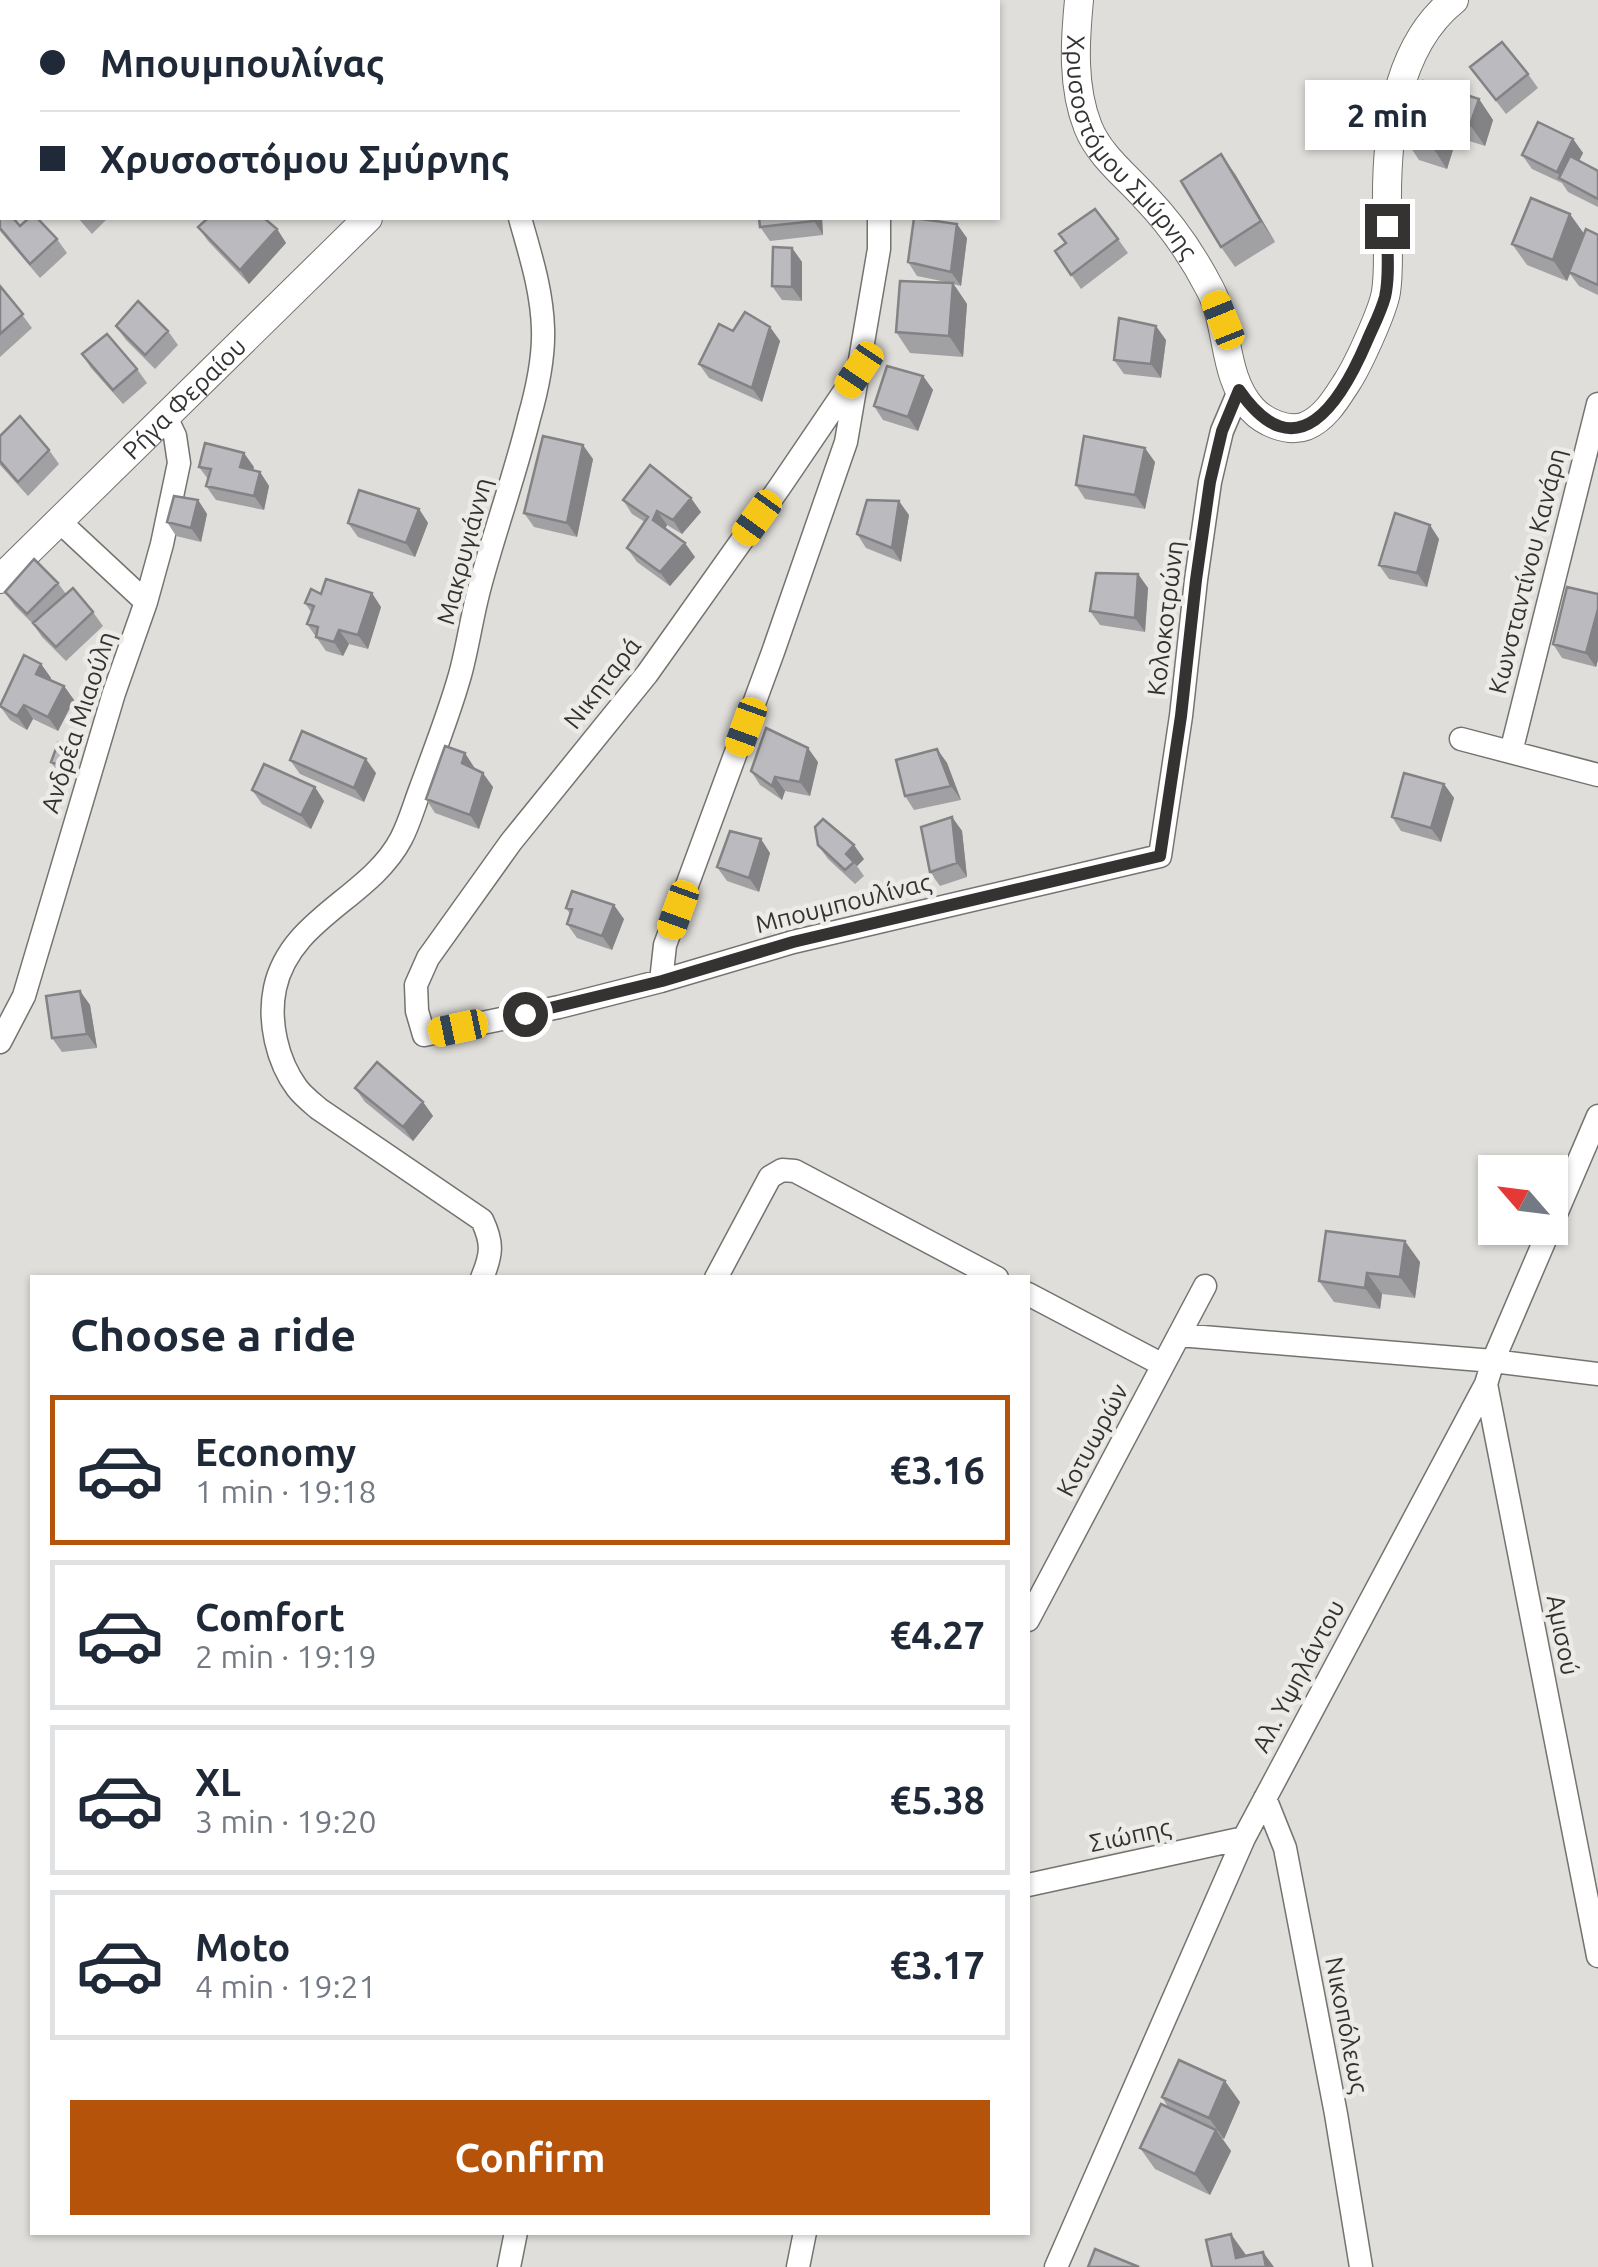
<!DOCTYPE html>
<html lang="en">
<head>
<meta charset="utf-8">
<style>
	:root { --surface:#fff; --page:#f6f6f7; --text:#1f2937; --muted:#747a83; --line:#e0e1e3; --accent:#b45309 }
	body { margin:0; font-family:Ubuntu,sans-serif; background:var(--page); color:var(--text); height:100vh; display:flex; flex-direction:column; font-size:38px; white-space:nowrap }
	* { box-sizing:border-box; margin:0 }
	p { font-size:32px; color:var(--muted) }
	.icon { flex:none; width:55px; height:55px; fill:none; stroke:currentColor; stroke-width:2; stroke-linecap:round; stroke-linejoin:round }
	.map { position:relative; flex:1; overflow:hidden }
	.side { position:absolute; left:30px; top:1275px; width:1000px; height:960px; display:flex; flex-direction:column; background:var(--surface); border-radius:0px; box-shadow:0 2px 8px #0004 }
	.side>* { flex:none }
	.top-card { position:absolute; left:0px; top:0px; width:1000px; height:220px; box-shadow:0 2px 8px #0004; display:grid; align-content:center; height:220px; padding:0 40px; background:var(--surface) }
	.needle { width:65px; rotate:298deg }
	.fabs { position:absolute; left:1478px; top:1155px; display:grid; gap:20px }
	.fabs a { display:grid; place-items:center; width:90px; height:90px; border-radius:0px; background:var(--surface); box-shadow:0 2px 8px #0004; font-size:50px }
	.end { position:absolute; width:45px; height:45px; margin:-22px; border:12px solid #343332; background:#fff; box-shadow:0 0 0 5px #fff }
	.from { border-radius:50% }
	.bubble { position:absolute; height:70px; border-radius:0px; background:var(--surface); box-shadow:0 2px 8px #0004; font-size:32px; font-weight:600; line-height:70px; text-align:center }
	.car { position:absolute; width:30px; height:60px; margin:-30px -15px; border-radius:12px; box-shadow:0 0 8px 2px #0007; background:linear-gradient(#f5c518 24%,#345 0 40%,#f5c518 0 76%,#345 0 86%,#f5c518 0) }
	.top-card b { display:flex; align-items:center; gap:35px; height:95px; font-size:38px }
	.top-card b+b { border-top:2px solid var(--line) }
	.top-card i { width:25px; height:25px; background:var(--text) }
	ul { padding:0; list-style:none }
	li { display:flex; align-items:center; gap:30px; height:150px; margin:0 20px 15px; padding:0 20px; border:5px solid var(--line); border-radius:0px }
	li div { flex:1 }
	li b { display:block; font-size:38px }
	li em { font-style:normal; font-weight:600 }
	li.active { border-color:var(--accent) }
	li>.icon { width:90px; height:90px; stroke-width:1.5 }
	h2 { padding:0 40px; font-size:45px; line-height:120px }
	.button { display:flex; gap:20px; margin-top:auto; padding:20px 40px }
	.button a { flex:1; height:115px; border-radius:0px; background:var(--accent); color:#fff; font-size:40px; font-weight:600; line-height:115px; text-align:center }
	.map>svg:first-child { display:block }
</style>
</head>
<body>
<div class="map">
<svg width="1598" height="2267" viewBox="0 0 1598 2267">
	<rect width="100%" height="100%" fill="#e0deda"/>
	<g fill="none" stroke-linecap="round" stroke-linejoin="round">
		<g stroke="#74736f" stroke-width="25">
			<path id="minor" d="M868,0L869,2
				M213,2L217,0
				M0,162L2,160
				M859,370L779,488L647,674L511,842L428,958L416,985L417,1011L424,1035L559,1007L661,981L793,942L1160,856L1181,716L1196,580L1210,482L1222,431L1239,391
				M59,521L146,602
				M1461,739L1598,775
				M1511,752L1598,404
				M661,981L665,945L773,652L846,442L879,249V218
				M0,1042L24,996L114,693L146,602L162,544L179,463L175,436L165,415
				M482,1278C492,1254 493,1243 482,1220L319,1109C312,1103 303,1096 297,1088C277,1061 268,1021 275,988C290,918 370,898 401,839C409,824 414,806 420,790C434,752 449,714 460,675C468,646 472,615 480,586C495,530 515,475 529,418C537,390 544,358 543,329C542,290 530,254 520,218
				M716,1278L770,1177L782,1170L795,1171L997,1278
				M1028,1294L1163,1365
				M1179,1335L1493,1361L1598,1374
				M1486,1384L1598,1956
				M1028,1620L1205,1286
				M1265,1798L1285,1848L1336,2114L1361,2267
				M1028,1885L1244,1838
				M509,2267L516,2232
				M798,2267L805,2232
				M1056,2267L1244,1838L1486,1384L1493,1361L1598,1116"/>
		</g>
		<g stroke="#74736f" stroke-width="30">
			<g id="tertiary">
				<path d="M407,0L413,2"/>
				<path id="s1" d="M1079,0C1075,41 1072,87 1088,127C1099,155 1125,175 1145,197C1171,224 1193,256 1210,289C1230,327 1222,375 1252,409C1264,422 1288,433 1306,426C1325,418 1336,399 1347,382C1358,365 1383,311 1386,292C1390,265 1387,236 1387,209C1386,138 1394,48 1454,0"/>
				<path id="s2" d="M0,579L368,218"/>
			</g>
		</g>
		<use href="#minor" stroke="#fff" stroke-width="22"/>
		<use href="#tertiary" stroke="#fff" stroke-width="28"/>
	</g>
	<path fill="#a1a0a3" d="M1470,67L1528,74L1538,88L1506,114Z
		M1423,81L1479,99L1493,120L1485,146L1457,137L1447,169L1419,160L1405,139Z
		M0,118L2,121V136L0,138Z
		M1573,139L1583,153L1579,161L1598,171V207L1568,192L1562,183L1532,169L1522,155Z
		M1235,174L1275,242L1235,267L1221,247Z
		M0,210L20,226L57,239L67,253L40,278L0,231Z
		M78,218H108L92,234Z
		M759,218H822L823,235L770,241L760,227Z
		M198,227L277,229L286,243L249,284L208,241Z
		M1584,234L1598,235V295L1579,286L1570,274L1567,281L1527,265L1512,244Z
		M967,238L961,286L953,284L967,304L963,357L910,353L896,332L951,283L917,276L908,262Z
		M1118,239L1128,253L1081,289L1055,251Z
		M792,248L802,262V301L782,300L772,286Z
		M0,285L32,328L0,357Z
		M116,326L168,331L178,345L155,369L126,340Z
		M770,327L780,341L762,402L709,378L699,364L733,331Z
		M1166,340L1161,378L1124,374L1114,360Z
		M82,354L137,369L147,383L123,404L91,368Z
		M923,376L933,390L918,431L883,420L874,406Z
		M0,436L49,450L59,464L28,496L0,465Z
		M593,459L577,537L534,527L524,513Z
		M1155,462L1145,509L1085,499L1076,485Z
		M199,467H254L253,470L260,472L269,486L264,510L216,500L206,486L208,479Z
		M198,500L207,514L201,542L176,536L167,522Z
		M623,500L701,512L682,534L667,525L665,529L695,557L670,586L637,562L627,548L645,522L632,514Z
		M419,509L428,523L415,557L358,537L348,523Z
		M909,515L901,562L866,548L857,534Z
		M1439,539L1427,587L1389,579L1379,565Z
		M1138,574L1148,588L1145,632L1100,625L1090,611Z
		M58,583L66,594L93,612L103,626L66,661L42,637L33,624L15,606L5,592Z
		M321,594L381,607L368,649L349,644L343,656L326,651L307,624L311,612L305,603Z
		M1598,594V660L1596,667L1562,658L1553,644Z
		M41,664L51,678L50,680L64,686L74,700L58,731L33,719L27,730L10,720L0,706Z
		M937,749L947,763L961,800L914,810L905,796Z
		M73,750L77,757L71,775L56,769L51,762Z
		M290,760L376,773L364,802L300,774Z
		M818,762L810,796L785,791L782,800L760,785L751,771Z
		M474,767L493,787L479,829L435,813L426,799Z
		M1444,784L1454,798L1441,842L1401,831L1392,817Z
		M252,790L324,801L311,829L262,804Z
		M952,817L962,831L967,877L940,886L930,872Z
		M818,845L864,859L857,866L864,876L855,884L828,859Z
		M770,853L759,892L727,881L717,867Z
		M566,908L624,919L612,950L577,938L567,924L570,914Z
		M80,991L90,1005L97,1048L62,1052L52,1038Z
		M355,1088L423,1102L433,1116L413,1141L365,1102Z
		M1420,1262L1415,1298L1382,1294L1380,1309L1334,1302L1319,1281Z
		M1162,2097L1240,2102L1224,2139L1222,2138L1231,2151L1210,2195L1155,2169L1140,2148L1168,2107Z"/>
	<path fill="#838285" d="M1479,99L1493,120L1485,146L1470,125Z
		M1443,116L1457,137L1447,169L1433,148Z
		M1573,139L1583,153L1568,183L1564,181L1557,172Z
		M1221,154L1235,174L1275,242L1261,221Z
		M1570,214L1585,235L1567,281L1553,260Z
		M813,218H822L823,235L814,221Z
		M957,224L967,238L961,286L951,272Z
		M277,229L286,243L249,284L240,270Z
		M792,248L802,262V301L792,287Z
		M953,283L967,304L963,357L949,336Z
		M1156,326L1166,340L1161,378L1151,364Z
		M770,327L780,341L762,402L752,388Z
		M923,376L933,390L918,431L908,417Z
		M583,445L593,459L577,537L567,523Z
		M1145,448L1155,462L1145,509L1135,495Z
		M244,453L254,467L250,481L240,467Z
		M260,472L269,486L264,510L254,496Z
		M691,498L701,512L682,534L673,520Z
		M198,500L207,514L201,542L191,528Z
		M899,501L909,515L901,562L892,548Z
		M419,509L428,523L415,557L406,543Z
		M657,511L667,525L663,534L653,520Z
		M1430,525L1439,539L1427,587L1417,573Z
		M685,543L695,557L670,586L660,572Z
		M1138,574L1148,588L1145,632L1135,618Z
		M372,593L381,607L368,649L358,635Z
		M1598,609V660L1596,667L1586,653Z
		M339,630L349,644L343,656L334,642Z
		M41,664L51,678L45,688L36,674Z
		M64,686L74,700L58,731L48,717Z
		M24,705L33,719L27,730L17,716Z
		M808,748L818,762L810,796L800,782Z
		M937,749L947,763L961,800L951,786Z
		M73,750L77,757L71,775L66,768Z
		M465,753L474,767L472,777L462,763Z
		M366,759L376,773L364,802L354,788Z
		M483,773L493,787L479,829L470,815Z
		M775,777L785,791L782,800L772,786Z
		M1444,784L1454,798L1441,842L1431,828Z
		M315,787L324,801L311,829L301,815Z
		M952,817L962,831L967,877L957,863Z
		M761,839L770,853L759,892L749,878Z
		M854,845L864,859L857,866L846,854Z
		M614,905L624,919L612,950L602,936Z
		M80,991L90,1005L97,1048L87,1034Z
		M423,1102L433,1116L413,1141L403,1127Z
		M1405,1241L1420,1262L1415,1298L1400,1277Z
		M1367,1273L1382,1294L1380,1309L1365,1288Z
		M1225,2081L1240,2102L1224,2139L1209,2118Z
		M1216,2130L1231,2151L1210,2195L1195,2174Z
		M1231,2234L1246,2255L1236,2258Z
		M1263,2252L1274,2267H1266Z"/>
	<path fill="#bbbabe" stroke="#838285" stroke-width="2.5" d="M1502,42L1528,74L1496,100L1470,67Z
		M1423,81L1479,99L1470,125L1443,116L1433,148L1405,139Z
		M1538,122L1573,139L1557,172L1522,155Z
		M1221,154L1261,221L1221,247L1181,181Z
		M1570,156L1598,171V199L1559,178Z
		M1531,198L1570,214L1553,260L1512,244Z
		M2,208V218H13L20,226L29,218H37L57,239L30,264L0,228V210Z
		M1095,209L1118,239L1071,275L1055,251L1066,243L1059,234Z
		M208,218H264L277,229L240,270L198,227Z
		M759,218H813L814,221L760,227Z
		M914,218L957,224L951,272L908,262Z
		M1586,229L1598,235V285L1569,272Z
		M773,247L792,248V287L772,286Z
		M900,281L953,283L949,336L896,332Z
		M0,286L23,314L0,334Z
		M138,301L168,331L145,355L116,326Z
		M745,312L770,327L752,388L699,364L719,324L733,331Z
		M1119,318L1156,326L1151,364L1114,360Z
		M107,334L137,369L113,390L82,354Z
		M887,366L923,376L908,417L874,406Z
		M20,416L49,450L18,482L0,461V436Z
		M543,436L583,445L567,523L524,513Z
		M1084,436L1145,448L1135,495L1076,485Z
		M205,443L244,453L240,467L260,472L254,496L206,486L211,469L199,467Z
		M650,465L691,498L673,520L657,511L653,520L685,543L660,572L627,548L648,517L623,500Z
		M359,490L419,509L406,543L348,523Z
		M174,496L198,500L191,528L167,522Z
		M867,500L899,501L892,548L857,534Z
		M1395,513L1430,525L1417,573L1379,565Z
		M34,559L58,583L27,614L5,592Z
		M1096,573L1138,574L1135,618L1090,611Z
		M326,579L372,593L358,635L339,630L334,642L316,637L318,627L307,624L314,606L305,603L311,589L321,594Z
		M1567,587L1598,594V609L1586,653L1553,644Z
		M73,588L93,612L56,647L33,623Z
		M24,655L41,664L36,674L64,686L48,717L24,705L17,716L0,706Z
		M766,728L808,748L800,782L775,777L772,786L751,771Z
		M302,731L366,759L354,788L290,760Z
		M58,743L73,750L66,768L51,762Z
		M445,746L465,753L462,763L483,773L470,815L426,799Z
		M937,749L951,786L905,796L896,760Z
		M264,764L315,787L301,815L252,790Z
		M1404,773L1444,784L1431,828L1392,817Z
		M952,817L957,863L930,872L921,827Z
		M823,819L854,845L846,854L854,862L845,870L818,845L815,827Z
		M730,831L761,839L749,878L717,867Z
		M572,891L614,905L602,936L567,924L572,909L566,908Z
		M80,991L87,1034L52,1038L46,996Z
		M377,1062L423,1102L403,1127L355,1088Z
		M1326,1231L1405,1241L1400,1277L1367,1273L1365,1288L1319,1281Z
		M1179,2060L1225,2081L1209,2118L1162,2097Z
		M1161,2104L1216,2130L1195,2174L1140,2148Z
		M1231,2234L1236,2258L1263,2252L1266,2267H1212L1206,2240Z
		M1095,2249L1139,2267H1088Z"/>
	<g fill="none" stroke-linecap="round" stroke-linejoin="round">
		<path stroke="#343332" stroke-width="12" d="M525,1014L662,981L793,942L1160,856L1181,716L1196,580L1210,482L1222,431L1239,390C1297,474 1341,402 1367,341C1373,327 1381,312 1385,297C1390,276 1387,248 1387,226"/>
	</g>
	<g text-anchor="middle" stroke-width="9" stroke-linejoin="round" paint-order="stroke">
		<g font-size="25" fill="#343332" stroke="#edebe7">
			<text dy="9" stroke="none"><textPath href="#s1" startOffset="165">Χρυσοστόμου Σμύρνης</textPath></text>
			<text dy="9" stroke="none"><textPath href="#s2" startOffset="258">Ρήγα Φεραίου</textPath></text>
			<text transform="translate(464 551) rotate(-75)" y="9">Μακρυγιάννη</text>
			<text transform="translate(1527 571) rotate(-76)" y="9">Κωνσταντίνου Κανάρη</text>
			<text transform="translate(1165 618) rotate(-83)" y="9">Κολοκοτρώνη</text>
			<text transform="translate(602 683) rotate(-52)" y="9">Νικηταρά</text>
			<text transform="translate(78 722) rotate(-72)" y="9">Ανδρέα Μιαούλη</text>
			<text transform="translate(843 903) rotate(-14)" y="9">Μπουμπουλίνας</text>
			<text transform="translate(1092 1440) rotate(-62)" y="9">Κοτυωρών</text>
			<text transform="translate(1563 1635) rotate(79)" y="9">Αμισού</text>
			<text transform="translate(1298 1676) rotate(-62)" y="9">Αλ. Υψηλάντου</text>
			<text transform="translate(1130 1835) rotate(-12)" y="9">Σιώπης</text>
			<text transform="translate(1347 2025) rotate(79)" y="9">Νικοπόλεως</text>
		</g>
	</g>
</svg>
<div class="fabs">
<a><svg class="needle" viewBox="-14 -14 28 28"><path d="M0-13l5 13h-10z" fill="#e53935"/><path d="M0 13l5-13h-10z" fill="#747a83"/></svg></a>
</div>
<i class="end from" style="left:525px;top:1014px"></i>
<i class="end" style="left:1387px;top:226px"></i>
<div class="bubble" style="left:1305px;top:80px;width:165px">2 min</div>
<i class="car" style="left:1223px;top:320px;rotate:338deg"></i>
<i class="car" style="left:859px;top:370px;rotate:214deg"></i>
<i class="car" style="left:757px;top:518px;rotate:216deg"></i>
<i class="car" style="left:746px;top:727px;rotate:200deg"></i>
<i class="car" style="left:678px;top:910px;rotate:200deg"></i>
<i class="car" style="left:458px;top:1028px;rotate:258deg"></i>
<div class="top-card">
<b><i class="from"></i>Μπουμπουλίνας</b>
<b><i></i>Χρυσοστόμου Σμύρνης</b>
</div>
<section class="side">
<h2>Choose a ride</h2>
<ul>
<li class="active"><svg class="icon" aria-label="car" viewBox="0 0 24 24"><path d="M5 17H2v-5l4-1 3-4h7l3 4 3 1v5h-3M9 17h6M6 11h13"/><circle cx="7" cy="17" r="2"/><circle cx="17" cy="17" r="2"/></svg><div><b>Economy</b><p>1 min · 19:18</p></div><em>€3.16</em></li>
<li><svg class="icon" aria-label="car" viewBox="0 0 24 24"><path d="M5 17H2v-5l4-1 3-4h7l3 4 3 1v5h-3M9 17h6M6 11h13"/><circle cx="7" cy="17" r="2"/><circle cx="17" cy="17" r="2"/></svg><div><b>Comfort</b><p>2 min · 19:19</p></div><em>€4.27</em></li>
<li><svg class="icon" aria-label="car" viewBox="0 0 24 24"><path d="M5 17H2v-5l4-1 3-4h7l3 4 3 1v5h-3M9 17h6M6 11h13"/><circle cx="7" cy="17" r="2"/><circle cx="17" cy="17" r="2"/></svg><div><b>XL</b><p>3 min · 19:20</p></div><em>€5.38</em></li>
<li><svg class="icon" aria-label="car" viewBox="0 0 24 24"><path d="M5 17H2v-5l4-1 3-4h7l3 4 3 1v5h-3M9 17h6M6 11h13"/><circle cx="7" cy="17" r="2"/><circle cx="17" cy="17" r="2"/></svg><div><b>Moto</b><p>4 min · 19:21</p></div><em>€3.17</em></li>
</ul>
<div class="button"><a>Confirm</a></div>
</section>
</div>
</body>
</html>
